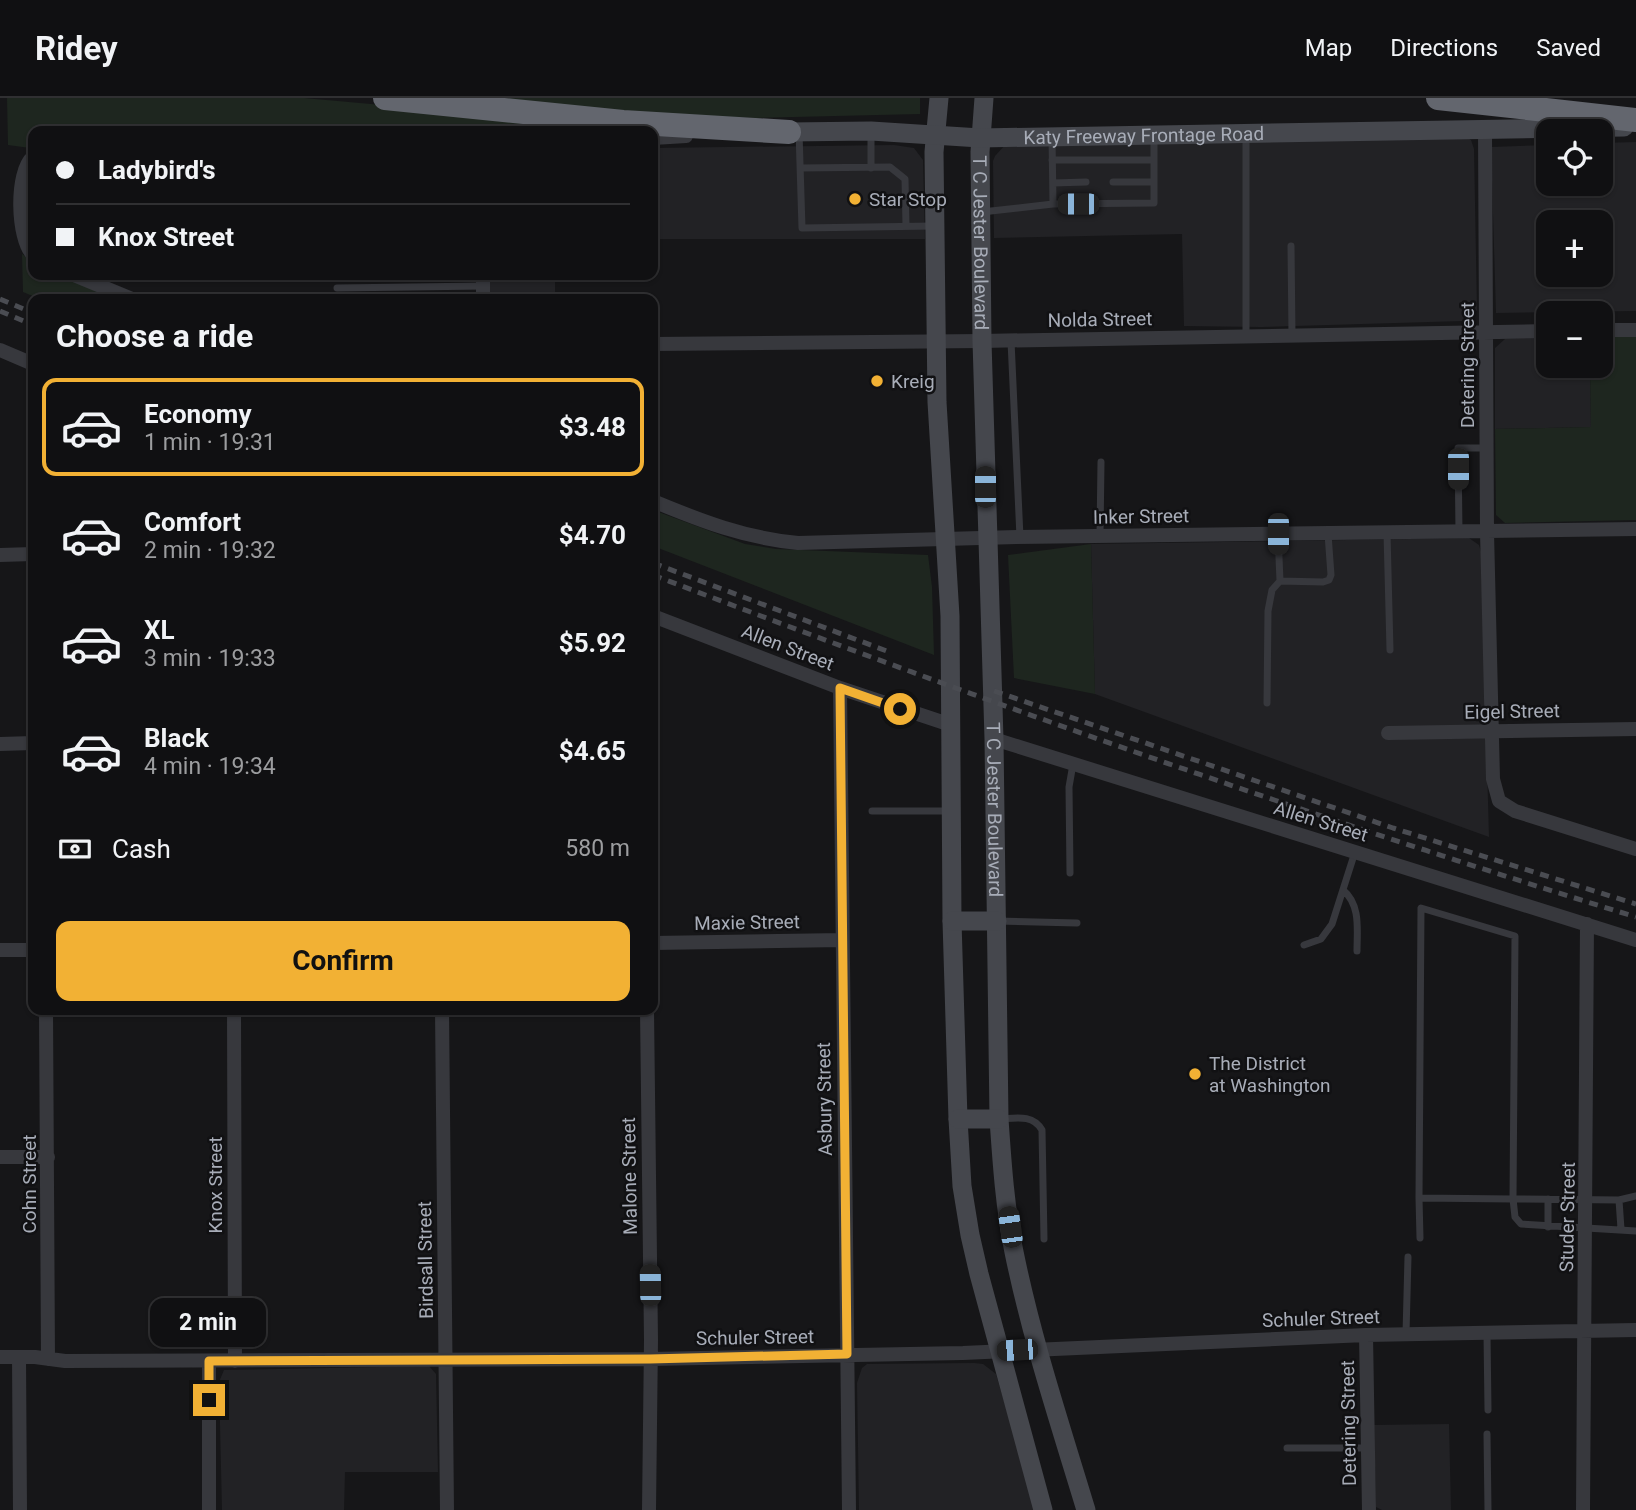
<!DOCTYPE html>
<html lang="en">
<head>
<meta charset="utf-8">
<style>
	:root { --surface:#101012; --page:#19191b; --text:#f1f3f6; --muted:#9c9d9f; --line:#303032; --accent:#f2b134 }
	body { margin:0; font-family:Roboto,sans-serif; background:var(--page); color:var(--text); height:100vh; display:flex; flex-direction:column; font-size:26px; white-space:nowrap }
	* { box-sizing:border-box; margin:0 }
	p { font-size:23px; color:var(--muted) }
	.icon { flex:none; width:38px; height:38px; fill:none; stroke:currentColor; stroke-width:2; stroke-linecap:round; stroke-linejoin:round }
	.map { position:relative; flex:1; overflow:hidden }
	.sheet { position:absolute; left:28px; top:196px; width:630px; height:721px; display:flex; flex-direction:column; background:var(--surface); border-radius:14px; box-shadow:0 2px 5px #0004,0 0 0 2px var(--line) }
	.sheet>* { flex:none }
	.banner { position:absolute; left:28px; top:28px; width:630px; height:154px; border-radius:14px; box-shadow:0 2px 5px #0004,0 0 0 2px var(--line); display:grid; align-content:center; height:154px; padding:0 28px; background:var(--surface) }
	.buttons { position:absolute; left:1536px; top:21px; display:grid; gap:14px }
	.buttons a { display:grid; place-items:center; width:77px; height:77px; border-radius:14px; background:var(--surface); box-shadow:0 2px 5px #0004,0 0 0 2px var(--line); font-size:35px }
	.end { position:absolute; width:32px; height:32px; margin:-16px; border:9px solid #f2b134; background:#111; box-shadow:0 0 0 4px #111 }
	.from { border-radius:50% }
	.bubble { position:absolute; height:49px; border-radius:14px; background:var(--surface); box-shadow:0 2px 5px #0004,0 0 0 2px var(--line); font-size:23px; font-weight:700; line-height:49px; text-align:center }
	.car { position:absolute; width:21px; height:42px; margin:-21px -10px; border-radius:9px; box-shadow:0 0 5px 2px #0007; background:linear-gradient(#222 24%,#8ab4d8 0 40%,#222 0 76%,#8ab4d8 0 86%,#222 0) }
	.banner b { display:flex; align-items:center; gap:24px; height:66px; font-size:26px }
	.banner b+b { border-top:2px solid var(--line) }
	.banner i { width:18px; height:18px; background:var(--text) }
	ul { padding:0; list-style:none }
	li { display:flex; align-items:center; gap:21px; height:98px; margin:0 14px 10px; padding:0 14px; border:4px solid transparent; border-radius:14px }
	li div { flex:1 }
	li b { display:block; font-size:26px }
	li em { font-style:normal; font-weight:700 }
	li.on { border-color:var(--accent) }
	li>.icon { width:63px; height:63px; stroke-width:1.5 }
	h2 { padding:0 28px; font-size:32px; line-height:84px }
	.pay { display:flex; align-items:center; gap:18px; height:77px; padding:0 28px; font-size:26px }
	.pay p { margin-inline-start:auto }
	.primary-button { display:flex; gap:14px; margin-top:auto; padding:14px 28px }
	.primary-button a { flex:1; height:80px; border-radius:14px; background:var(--accent); color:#111; font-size:28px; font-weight:700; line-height:80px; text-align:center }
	header { display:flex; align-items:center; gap:42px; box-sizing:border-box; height:98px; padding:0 35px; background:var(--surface); border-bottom:2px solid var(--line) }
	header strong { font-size:33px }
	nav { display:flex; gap:38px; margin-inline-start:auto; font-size:24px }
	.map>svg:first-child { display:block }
</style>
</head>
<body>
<header>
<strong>Ridey</strong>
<nav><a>Map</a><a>Directions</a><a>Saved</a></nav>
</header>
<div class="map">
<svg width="1636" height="1412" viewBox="0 0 1636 1412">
	<rect width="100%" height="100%" fill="#161618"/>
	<path fill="#222225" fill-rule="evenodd" d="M1466,39L1471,42L1474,51L1477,212L1470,222L1463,223L1261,229L1184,228L1182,136L994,140L993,63L995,58L1005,47Z
		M1636,44V213L1496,215L1491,49L1549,47V86H1601V45ZM1549,124H1601V177H1549Z
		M894,47L914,50L923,62L925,141H653V50Z
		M488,177H555V201H488Z
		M1549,240V268H1590L1591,329L1495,331V250L1505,241Z
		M1469,440L1479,447L1481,454L1489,739L1095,596L1091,446Z
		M974,1265L983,1266L996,1276L1036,1412H859L857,1285L862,1270L867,1266Z
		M429,1268L436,1276L438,1374H345L344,1412H222L219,1284L224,1272Z
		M1449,1326L1451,1412H1382L1376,1409L1374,1327Z"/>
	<path fill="#1e261f" d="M7,0H304L526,20L524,33H33V48L30,50L8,47Z
		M451,0H920V16L756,20L660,16Z
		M22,156L33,164V177H60L114,201H40L23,194Z
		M1601,239H1636V422L1505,425L1496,417L1495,331L1591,329L1590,268H1601Z
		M653,412L745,446L776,451L928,457L932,489L934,557L653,448Z
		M1091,446L1095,596L1014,580L1008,457Z"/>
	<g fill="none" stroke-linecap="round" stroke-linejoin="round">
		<path stroke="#37383d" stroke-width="7" d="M799,34L802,130L933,128
			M871,35V70
			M1246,35V237
			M1052,62H1154V38
			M801,70L890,69L905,81L906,128
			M1113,84H1154
			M1053,85L1086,84
			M1053,106L1154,105V62
			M982,114L1053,106L1052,39
			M1291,148L1292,237
			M337,190L483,188
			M1011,243L1020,439
			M1459,434L1458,350H1486
			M1387,435L1390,552
			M1100,437L1101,364
			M1280,483L1323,484L1329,482L1331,477L1328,436
			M1267,605L1268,513L1272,492L1280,483L1278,436
			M872,713H951
			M1070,775L1069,689L1073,666
			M1343,792C1361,807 1357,832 1357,853
			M997,823L1077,825
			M1304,847L1321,841L1332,826L1355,754
			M1000,1021C1016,1020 1033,1016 1042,1032L1044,1141
			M1636,1098L1619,1102L1513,1101L1515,1119L1521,1126L1636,1133
			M1419,1100L1513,1101L1515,838L1421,810L1419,1100L1420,1140
			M1548,1101V1129
			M1619,1102L1621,1131
			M1406,1236L1408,1159
			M1487,1236L1488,1312
			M1487,1336L1488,1412
			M1287,1350H1368"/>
		<path stroke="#37383d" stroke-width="14" d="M1485,33L1487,434L1493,681L1499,703L1515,713L1636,751
			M653,40L686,38
			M33,59C15,74 17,141 33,157
			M74,177L132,201
			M483,177V201
			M1601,232H1636
			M653,246L982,243L1549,233
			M0,252L33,266
			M653,403C701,423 745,440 798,445L1017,439L1636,431
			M0,457L33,456
			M653,518L840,590L951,627
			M840,590L849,1412
			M1388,635L1636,631
			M994,641L1636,842
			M0,646L33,645
			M653,845L842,842
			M0,852H33
			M46,912L48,1261
			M234,912L235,1263
			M442,912L447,1412
			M647,912L651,1242L649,1412
			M0,1059H48
			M1366,1237L1369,1412
			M0,1259H35L65,1263L650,1261L963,1255L1366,1237L1636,1232
			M19,1259L20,1412
			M209,1263V1412
			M1583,1412C1583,1217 1587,1022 1587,826"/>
		<g stroke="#45474d" stroke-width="19">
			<path d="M939,0L934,54L937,304L950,518L952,823L958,1021L962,1088L970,1137L979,1176L1043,1412"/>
			<path id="s1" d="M984,0L980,54L982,243L994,641L999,1021C1002,1065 1005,1110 1014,1154C1032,1242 1060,1326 1086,1412"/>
			<path id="s2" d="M789,34L871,33L980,40L1624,29"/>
			<path d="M952,823H997"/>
			<path d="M958,1021H999"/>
		</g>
		<path stroke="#63666e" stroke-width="24" d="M385,0L623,24L789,34
			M1438,0L1636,22"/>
		<path stroke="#4a4c52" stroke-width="5" stroke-dasharray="9 7" stroke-linecap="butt" d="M0,201L33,215
			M0,213L33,227
			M653,465L892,555
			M653,477C977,601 1304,717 1636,819
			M994,593L1393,730L1636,806"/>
	</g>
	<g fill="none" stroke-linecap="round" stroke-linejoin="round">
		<path stroke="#f2b134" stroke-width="9" d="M209,1302V1263L650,1261L847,1256L840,590L900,611"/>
	</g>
	<g fill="#f2b134" stroke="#111113" stroke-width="2.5">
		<circle cx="855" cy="101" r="7"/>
		<circle cx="877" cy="283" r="7"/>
		<circle cx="1195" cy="976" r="7"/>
	</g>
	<g text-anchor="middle" stroke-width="5" stroke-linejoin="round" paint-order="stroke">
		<g font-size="19" fill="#a8adb8" stroke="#111113">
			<text dy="7" stroke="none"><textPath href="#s2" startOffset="355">Katy Freeway Frontage Road</textPath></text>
			<text dy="7" stroke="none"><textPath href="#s1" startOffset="145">T C Jester Boulevard</textPath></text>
			<text transform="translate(1100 221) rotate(-1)" y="7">Nolda Street</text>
			<text transform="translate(1467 267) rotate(-90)" y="7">Detering Street</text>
			<text transform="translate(1141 418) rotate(-1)" y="7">Inker Street</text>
			<text transform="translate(788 549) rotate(21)" y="7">Allen Street</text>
			<text transform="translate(1512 613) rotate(-1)" y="7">Eigel Street</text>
			<text dy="7" stroke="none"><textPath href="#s1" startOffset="712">T C Jester Boulevard</textPath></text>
			<text transform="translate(1321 723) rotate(17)" y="7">Allen Street</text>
			<text transform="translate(747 824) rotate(-1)" y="7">Maxie Street</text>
			<text transform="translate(824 1001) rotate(-91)" y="7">Asbury Street</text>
			<text transform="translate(629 1078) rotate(-91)" y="7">Malone Street</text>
			<text transform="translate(29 1086) rotate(-90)" y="7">Cohn Street</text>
			<text transform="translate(215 1087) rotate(-90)" y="7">Knox Street</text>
			<text transform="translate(1567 1119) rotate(-89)" y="7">Studer Street</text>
			<text transform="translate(425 1162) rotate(-91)" y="7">Birdsall Street</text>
			<text transform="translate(1321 1220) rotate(-2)" y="7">Schuler Street</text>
			<text transform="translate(755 1239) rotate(-1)" y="7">Schuler Street</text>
			<text transform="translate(1348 1325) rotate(-91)" y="7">Detering Street</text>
		</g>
		<g font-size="19" fill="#a8adb8" stroke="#111113" text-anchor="start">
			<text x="869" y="108">Star Stop</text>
			<text x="891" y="290">Kreig</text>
			<text x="1209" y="972">The District<tspan x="1209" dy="22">at Washington</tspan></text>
		</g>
	</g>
</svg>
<div class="buttons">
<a><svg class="icon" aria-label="locate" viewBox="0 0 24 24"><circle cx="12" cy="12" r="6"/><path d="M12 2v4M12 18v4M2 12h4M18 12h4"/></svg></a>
<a>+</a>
<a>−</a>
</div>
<i class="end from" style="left:900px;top:611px"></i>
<i class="end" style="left:209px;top:1302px"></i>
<div class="bubble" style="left:150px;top:1200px;width:116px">2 min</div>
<i class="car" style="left:1078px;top:106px;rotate:270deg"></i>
<i class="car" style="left:1458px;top:371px;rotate:180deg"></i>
<i class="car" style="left:985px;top:389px;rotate:0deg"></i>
<i class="car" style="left:1278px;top:436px;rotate:180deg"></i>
<i class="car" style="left:1010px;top:1129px;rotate:352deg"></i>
<i class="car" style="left:650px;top:1187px;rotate:359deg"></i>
<i class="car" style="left:1017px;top:1252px;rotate:267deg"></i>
<div class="banner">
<b><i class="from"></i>Ladybird's</b>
<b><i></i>Knox Street</b>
</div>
<section class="sheet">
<h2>Choose a ride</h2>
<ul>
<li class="on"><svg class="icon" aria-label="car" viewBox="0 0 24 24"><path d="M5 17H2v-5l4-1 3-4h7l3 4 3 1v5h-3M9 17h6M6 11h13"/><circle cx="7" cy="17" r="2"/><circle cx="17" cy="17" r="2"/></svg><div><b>Economy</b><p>1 min · 19:31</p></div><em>$3.48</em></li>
<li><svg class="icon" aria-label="car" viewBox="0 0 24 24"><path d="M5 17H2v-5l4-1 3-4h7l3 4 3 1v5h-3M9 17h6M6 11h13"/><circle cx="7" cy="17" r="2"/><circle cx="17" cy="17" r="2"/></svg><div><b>Comfort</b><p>2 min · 19:32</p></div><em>$4.70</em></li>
<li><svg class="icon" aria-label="car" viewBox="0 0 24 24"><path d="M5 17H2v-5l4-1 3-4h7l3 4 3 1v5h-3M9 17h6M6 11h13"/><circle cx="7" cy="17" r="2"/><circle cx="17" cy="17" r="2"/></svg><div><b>XL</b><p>3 min · 19:33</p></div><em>$5.92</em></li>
<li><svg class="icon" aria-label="car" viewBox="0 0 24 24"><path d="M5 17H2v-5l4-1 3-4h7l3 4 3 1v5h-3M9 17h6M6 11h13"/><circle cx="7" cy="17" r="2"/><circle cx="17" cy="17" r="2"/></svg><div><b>Black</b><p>4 min · 19:34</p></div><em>$4.65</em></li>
</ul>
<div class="pay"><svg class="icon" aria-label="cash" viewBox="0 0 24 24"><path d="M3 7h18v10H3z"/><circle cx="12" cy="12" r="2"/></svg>Cash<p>580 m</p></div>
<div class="primary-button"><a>Confirm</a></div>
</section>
</div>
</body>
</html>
